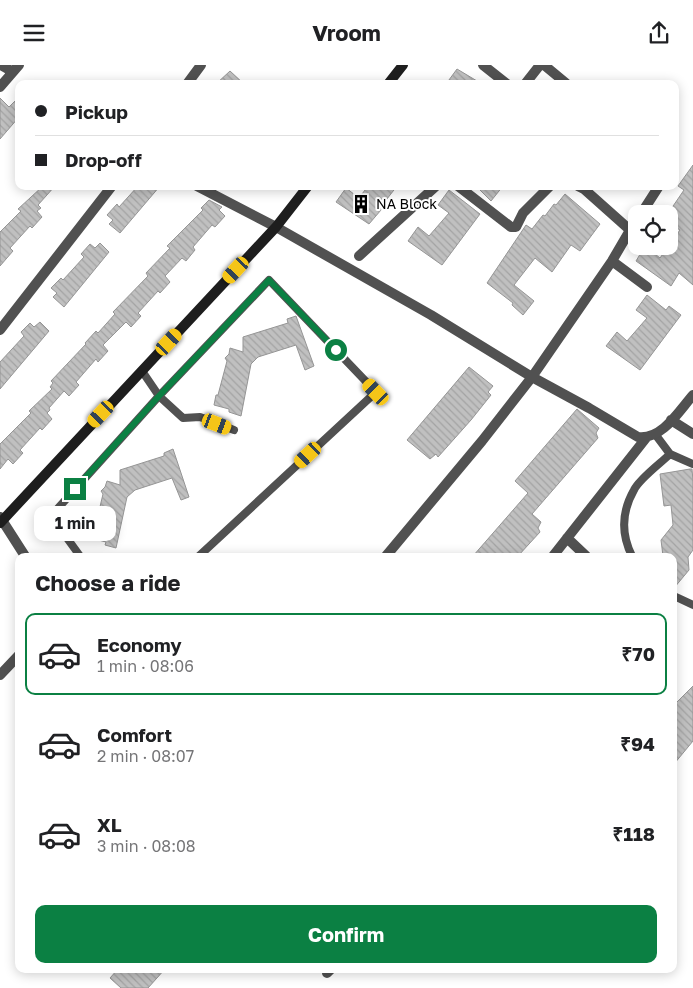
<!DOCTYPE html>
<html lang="en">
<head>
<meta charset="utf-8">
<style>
	:root { --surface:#fff; --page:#f2f2f2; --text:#202124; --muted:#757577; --line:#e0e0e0; --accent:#0b8043 }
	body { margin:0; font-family:"Golos Text",sans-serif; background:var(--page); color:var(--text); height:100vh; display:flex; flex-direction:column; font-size:19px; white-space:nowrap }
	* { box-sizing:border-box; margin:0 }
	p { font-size:16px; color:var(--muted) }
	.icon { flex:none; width:28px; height:28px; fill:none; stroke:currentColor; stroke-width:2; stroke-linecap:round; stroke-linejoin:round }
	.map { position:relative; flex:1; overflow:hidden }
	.drawer { position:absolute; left:15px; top:488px; width:662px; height:420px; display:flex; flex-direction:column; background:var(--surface); border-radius:10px; box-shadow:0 2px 12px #0003 }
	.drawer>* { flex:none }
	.top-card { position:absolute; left:15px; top:15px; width:664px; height:110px; border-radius:10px; box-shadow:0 2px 12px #0003; display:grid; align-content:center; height:110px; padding:0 20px; background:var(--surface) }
	.fabs { position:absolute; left:628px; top:140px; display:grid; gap:10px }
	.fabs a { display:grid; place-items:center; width:50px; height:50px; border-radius:10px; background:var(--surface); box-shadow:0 2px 12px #0003; font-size:25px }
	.end { position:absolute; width:22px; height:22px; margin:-11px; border:6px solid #0b8043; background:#fff; box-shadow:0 0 0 2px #fff }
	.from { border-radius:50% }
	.bubble { position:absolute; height:35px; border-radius:10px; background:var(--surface); box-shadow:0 2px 12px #0003; font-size:16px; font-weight:700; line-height:35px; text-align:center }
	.car { position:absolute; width:15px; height:30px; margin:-15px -8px; border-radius:6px; box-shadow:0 0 4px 1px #0007; background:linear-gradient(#f5c518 24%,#345 0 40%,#f5c518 0 76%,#345 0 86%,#f5c518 0) }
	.top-card b { display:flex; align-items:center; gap:18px; height:48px; font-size:19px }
	.top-card b+b { border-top:1px solid var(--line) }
	.top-card i { width:12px; height:12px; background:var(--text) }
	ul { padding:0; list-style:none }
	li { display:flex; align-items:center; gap:15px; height:82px; margin:0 10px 8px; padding:0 10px; border:2px solid transparent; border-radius:10px }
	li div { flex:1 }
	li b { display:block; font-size:19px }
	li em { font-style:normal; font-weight:700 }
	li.on { border-color:var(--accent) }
	li>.icon { width:45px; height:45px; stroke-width:1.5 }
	h2 { padding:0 20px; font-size:22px; line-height:60px }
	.button { display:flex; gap:10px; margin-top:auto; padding:10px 20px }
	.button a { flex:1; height:58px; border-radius:10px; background:var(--accent); color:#fff; font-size:20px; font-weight:700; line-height:58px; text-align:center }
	header { display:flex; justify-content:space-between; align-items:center; height:65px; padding:0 20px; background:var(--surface); font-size:22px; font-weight:700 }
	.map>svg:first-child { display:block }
</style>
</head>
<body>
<header><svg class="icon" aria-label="menu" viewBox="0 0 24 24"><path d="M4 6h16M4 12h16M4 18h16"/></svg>Vroom<svg class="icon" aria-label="share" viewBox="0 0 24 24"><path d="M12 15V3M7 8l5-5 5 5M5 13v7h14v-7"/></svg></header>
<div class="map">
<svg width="693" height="923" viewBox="0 0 693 923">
	<defs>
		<pattern id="building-back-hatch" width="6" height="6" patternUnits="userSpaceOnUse" patternTransform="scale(1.25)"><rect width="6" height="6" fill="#c0c0c0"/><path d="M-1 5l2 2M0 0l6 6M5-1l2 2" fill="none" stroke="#a3a3a3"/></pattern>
	</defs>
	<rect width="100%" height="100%" fill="#fff"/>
	<path fill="url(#building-back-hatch)" stroke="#959595" d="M457,4L482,19H446Z
		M230,6L244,19H216Z
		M19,32V52L0,74V33L9,42Z
		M693,100V220L679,208L671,221L636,196L645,181L660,193L680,165L669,158V147L684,125L678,121Z
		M43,121H55L38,140L41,143L37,146L42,152L32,163L30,161L10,183L13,186L0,201V167L21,146L18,144Z
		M138,121H160L120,168L109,159L113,155L107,150L117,139L119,142Z
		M368,121H397L380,143L381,145L369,159L336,137L346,123L359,133Z
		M476,121H503L491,136Z
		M449,125L480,149L442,200L408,176L418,162L429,171L449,148L438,140Z
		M565,129L600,159L580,186L571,180L552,207L535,193L514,220L534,236L523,250L512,240L513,238L487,218L526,160L532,164L543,150L545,151L554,139L556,140Z
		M209,135L222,142L219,145L225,151L215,162L212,160L193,182L195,185L186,196L182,193L165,211L170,217L160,228L158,226L138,248L141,251L131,262L126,257L103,280L108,286L98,297L96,294L76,317L79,320L69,331L64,326L49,343L50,345L47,348L52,354L42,365L40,363L20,385L23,388L13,399L8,394L0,404V379L31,348L29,346L52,324L50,322L53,318L51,316L86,279L85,278L96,266L98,268L115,249L113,247L148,211L146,208L170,183L167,181L203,145L201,143Z
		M100,178L109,187L64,242L53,232L57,228L51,223L61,213L63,215L84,192L81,189L90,179L95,183Z
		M647,230L666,245L669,241L681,250L640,305L606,281L617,267L627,276L647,253L636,245Z
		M296,251L314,301L305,305L296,280L258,292L251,299L241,351L229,347V344L214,340L216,330H218L227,296L225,293L229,289L230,283L243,287V272L288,258L287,254Z
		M40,257L49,266L0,324V297L24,271L21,267L30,258L34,262Z
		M469,302L493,321L488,327L491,330L471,355L438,392L436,389L430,394L407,375Z
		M577,344L599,363L596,368L598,373L532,449L541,457L538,463L540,467L518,491H473L528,428L515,416Z
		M173,384L189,432L181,435L172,413L135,425L127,432L116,483L105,480L106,477L91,473L93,463H95L103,429L101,426L105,422L107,416L120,420V405L164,391V388Z
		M690,404H692L693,416V485L688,492L689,505L674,523V491H663L661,475L673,460L671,440L664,441L660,409Z
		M693,621V676L674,699V640Z
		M118,904H165L148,923H121L110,913Z"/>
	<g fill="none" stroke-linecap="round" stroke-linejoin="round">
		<path stroke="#515151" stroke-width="8" d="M142,306L159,331L183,353L200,352L234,365
			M655,369L670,389L693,399
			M80,491L51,451L159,331L269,215L376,327L199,491
			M632,491C621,469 622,446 634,425C639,414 661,398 670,389
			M674,531L693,540"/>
		<path stroke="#515151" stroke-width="10" d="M1,0L13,7
			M483,0L507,19
			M544,0L567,19
			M187,19L201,0
			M525,19L540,0
			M0,22L19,0
			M197,121L276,162L431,250L532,312L589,343L638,372C662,375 679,346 693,330
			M458,121L511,162H516L523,148L550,121
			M578,121L584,124L630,165
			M641,149L659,121
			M359,191L436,121
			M612,196L647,222
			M0,265L112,121
			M671,355L693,369
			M0,452L25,491
			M567,473L586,491
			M386,491L482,376L532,312L612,196L636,155
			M553,491L646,373
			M0,610L19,590
			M327,908L331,904"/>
		<path stroke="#1e1e1e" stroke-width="10" d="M388,19L403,0
			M0,458L276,162L308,121"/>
	</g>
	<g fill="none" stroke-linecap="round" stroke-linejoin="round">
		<path stroke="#0b8043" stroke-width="6" d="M75,424L159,331L269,215L336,285"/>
	</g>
	<defs>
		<g id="building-bare" transform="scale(1.5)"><path d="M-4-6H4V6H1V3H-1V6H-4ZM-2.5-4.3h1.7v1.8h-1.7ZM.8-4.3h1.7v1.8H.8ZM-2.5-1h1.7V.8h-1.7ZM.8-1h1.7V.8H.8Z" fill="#000" stroke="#fff" stroke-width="2.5" paint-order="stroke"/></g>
	</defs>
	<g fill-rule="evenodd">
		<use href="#building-bare" x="361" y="139"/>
	</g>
	<g text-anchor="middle" stroke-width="4" stroke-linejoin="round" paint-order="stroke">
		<g font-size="14" fill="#000" stroke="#fff" text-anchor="start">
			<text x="376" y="144">NA Block</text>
		</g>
	</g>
</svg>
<div class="fabs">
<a><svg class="icon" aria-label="locate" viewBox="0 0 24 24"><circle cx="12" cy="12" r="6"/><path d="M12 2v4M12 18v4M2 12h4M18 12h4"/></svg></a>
</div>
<i class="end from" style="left:336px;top:285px"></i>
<i class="end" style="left:75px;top:424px"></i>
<div class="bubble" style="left:34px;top:441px;width:82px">1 min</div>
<i class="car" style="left:236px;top:205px;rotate:223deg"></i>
<i class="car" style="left:169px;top:277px;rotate:43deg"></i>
<i class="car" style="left:376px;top:327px;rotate:316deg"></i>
<i class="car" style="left:101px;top:349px;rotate:223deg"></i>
<i class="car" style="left:217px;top:359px;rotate:111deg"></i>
<i class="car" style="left:308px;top:390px;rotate:227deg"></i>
<div class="top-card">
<b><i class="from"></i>Pickup</b>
<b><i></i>Drop-off</b>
</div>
<section class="drawer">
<h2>Choose a ride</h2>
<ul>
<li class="on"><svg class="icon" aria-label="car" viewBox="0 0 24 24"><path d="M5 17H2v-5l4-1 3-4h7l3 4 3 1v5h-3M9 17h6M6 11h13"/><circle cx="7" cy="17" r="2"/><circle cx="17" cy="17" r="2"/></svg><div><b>Economy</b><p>1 min · 08:06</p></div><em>₹70</em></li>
<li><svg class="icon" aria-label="car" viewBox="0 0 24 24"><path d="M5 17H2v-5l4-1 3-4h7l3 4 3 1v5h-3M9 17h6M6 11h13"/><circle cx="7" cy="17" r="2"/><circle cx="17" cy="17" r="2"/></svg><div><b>Comfort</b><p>2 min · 08:07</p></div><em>₹94</em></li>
<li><svg class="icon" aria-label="car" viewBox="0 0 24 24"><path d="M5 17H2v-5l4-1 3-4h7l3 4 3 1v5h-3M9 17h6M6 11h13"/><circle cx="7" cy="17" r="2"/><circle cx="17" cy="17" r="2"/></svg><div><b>XL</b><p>3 min · 08:08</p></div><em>₹118</em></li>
</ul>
<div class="button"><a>Confirm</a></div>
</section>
</div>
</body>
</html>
